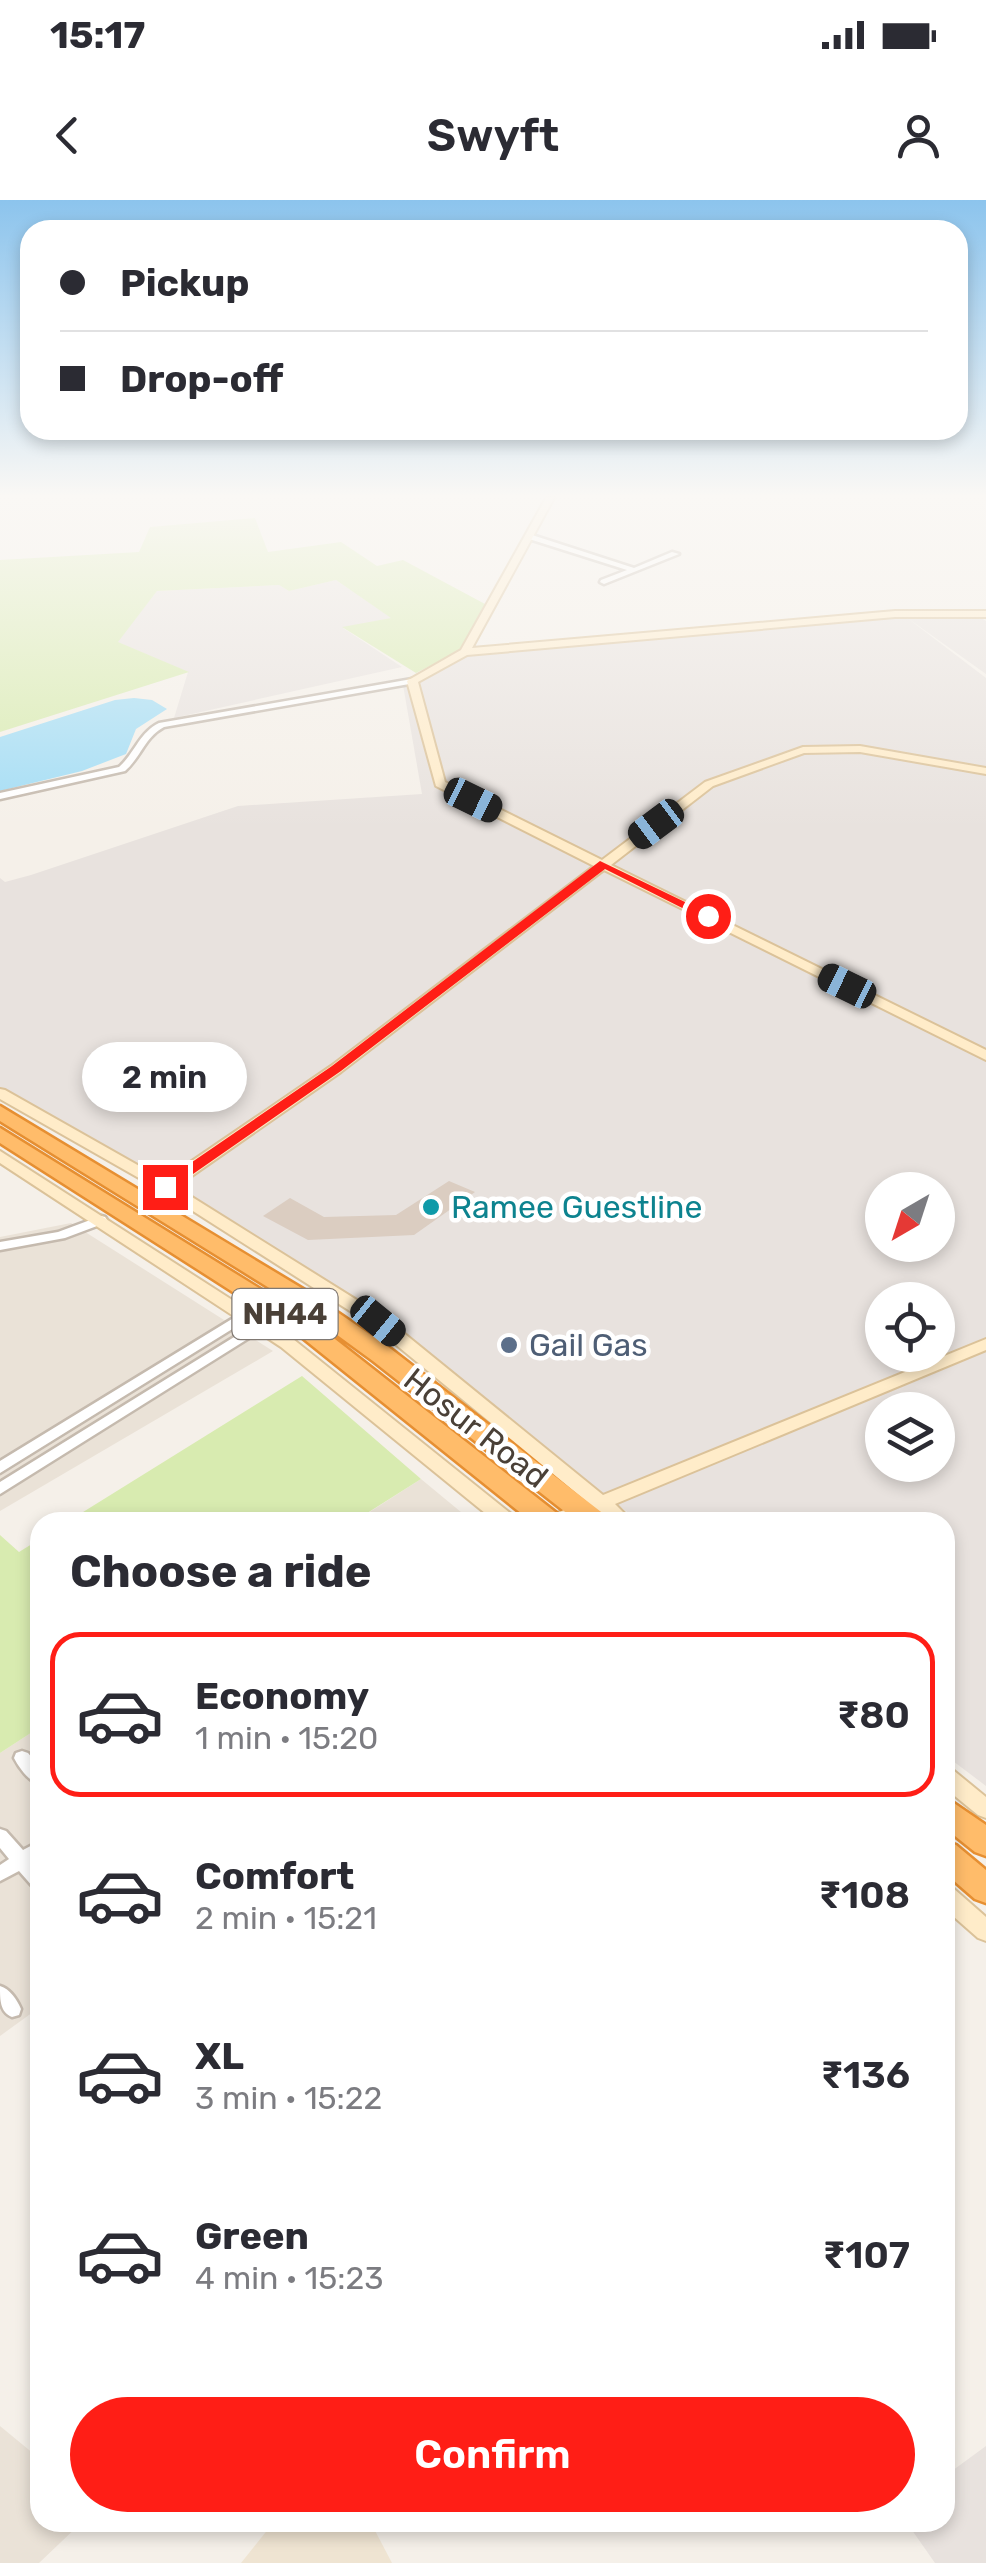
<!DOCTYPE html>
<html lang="en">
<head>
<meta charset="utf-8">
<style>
	:root { --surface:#fff; --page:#f2f2f3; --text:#2b2b33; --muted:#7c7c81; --line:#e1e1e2; --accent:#ff1e16 }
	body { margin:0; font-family:Rubik,sans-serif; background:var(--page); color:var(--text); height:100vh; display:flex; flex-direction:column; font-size:38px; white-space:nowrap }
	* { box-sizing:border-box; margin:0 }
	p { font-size:32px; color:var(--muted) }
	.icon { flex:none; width:55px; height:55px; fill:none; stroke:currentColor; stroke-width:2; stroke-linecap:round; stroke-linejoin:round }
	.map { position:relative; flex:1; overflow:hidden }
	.details { position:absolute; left:30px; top:1312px; width:925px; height:1020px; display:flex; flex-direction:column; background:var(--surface); border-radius:30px; box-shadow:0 5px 15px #0003 }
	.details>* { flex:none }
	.hud { position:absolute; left:20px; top:20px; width:948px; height:220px; border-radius:30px; box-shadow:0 5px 15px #0003; display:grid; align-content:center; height:220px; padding:0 40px; background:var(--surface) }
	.needle { width:65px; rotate:219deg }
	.fabs { position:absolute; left:865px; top:972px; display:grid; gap:20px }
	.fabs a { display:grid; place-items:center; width:90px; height:90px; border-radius:50%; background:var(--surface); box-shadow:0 5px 15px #0003; font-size:50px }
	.end { position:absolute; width:45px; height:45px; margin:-22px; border:12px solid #ff1e16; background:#fff; box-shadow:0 0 0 5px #fff }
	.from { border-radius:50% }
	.bubble { position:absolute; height:70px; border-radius:35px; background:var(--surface); box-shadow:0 5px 15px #0003; font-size:32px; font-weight:600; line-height:70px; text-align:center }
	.car { position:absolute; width:30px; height:60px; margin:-30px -15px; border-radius:12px; box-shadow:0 0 8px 2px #0007; background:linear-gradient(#222 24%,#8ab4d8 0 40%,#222 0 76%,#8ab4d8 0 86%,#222 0) }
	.hud b { display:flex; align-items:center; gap:35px; height:95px; font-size:38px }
	.hud b+b { border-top:2px solid var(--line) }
	.hud i { width:25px; height:25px; background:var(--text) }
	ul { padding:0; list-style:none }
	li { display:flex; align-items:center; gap:30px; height:165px; margin:0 20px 15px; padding:0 20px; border:5px solid transparent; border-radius:30px }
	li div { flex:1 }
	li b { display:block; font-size:38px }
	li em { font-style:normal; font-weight:600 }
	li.on { border-color:var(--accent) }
	li>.icon { width:90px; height:90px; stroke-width:1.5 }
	h2 { padding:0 40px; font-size:45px; line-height:120px }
	.action { display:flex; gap:20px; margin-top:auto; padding:20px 40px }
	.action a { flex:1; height:115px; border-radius:60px; background:var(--accent); color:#fff; font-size:40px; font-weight:600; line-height:115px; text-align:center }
	.status { display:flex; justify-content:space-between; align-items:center; height:70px; padding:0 50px; background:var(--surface); direction:ltr }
	.status svg { height:28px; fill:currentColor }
	header { display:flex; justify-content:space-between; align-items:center; height:130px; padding:0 40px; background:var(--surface); font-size:45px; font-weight:600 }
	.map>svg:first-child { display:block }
</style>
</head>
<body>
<div class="status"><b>15:17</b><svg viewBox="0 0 49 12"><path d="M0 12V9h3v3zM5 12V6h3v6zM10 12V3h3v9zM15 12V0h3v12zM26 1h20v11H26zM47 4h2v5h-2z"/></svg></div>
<header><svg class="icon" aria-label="back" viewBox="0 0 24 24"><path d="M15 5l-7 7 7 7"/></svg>Swyft<svg class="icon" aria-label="person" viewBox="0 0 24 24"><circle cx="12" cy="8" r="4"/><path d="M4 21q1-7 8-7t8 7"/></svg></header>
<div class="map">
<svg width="986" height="2363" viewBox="0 0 986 2363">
	<rect width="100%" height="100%" fill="#f5f0e9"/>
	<path fill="#eae2d7" d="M71,1023L273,1151L0,1311V1037Z
		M421,1279L473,1322H354Z
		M40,1527V1807L0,1836V1553Z
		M0,2226L40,2259V2322L81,2323L39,2363H0Z"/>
	<path fill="#e8e2de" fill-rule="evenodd" d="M336,380L392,418L343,428L402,467L174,518L188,472L117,442L157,391L279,385L289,391Z
		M896,410L905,417L975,414L986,421V474L906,417L986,478V1586L945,1555V1322H640L380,1119L0,889V678L5,682L31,675L238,606L422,594L403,485L469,452ZM882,990H938V1045H882ZM882,1100H938V1155H882ZM882,1210H938V1265H882Z
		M986,2246V2363H935L907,2323L945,2322V2276Z"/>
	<path fill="#efe4d2" d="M273,2323H371L392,2363H241Z"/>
	<path fill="#d8ebb0" d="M255,318L268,352L341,342L377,366L403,360L485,404L459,451L416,473L342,427L391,418L336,380L289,391L279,385L157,391L118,442L189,472L0,532V360L139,352L150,327Z
		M302,1176L421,1279L353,1322H67Z
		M0,1335L19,1352L40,1339V1527L0,1553Z"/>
	<path fill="#a3ddf5" d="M134,498L152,500L167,509L136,529L126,554L82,571L0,591V537L115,500Z"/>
	<path fill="#dbcdc1" d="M449,981L475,992L414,1035L308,1040L263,1016L290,998L324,1017L396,1015Z"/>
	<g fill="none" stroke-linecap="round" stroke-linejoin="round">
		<g stroke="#c5baae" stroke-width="5">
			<path id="street" d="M529,334L634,368L672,352L679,354L604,384L600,382L601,380L627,370L526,338Z
				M412,479L416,481L415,483L164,527C145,537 141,557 125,571L0,599V593L119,567C135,553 139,533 159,523Z
				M101,1016L105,1017L107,1020L105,1023L65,1038L0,1050V1042L58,1032Z
				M245,1111L252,1115L250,1118L0,1273V1261Z
				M260,1121L267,1125L265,1128L0,1294V1282Z
				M22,1551L28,1553L40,1567V1585C29,1581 19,1568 14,1558L16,1553Z
				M0,1629L6,1631L23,1650L40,1641V1657L33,1662L40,1670V1690L34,1688L19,1671L0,1681V1665L9,1659L0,1648Z
				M0,1786C10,1789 17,1800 21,1809L19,1815L12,1817C0,1812 0,1800 0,1786Z"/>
		</g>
		<g stroke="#dbc299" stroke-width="4">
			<path id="secondary" d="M546,298H554L472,448L895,411H986V417H895L467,455L418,482L445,582L602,660L705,582L803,547L860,546L986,568V574L860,552L804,553L713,586L611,665L986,850V860L604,670L341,872L176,987L384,1117L603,1295L986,1139V1150L615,1304L633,1322H612L598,1311L571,1322H545L547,1317L586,1301L372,1125L160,990L0,899V889L5,890L164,980L331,866L594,666L436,586L407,481L461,450Z
				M0,951L293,1139L515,1317L517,1322H496L281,1147L0,963Z
				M945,1567L953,1570L986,1597V1618L978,1615L945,1588Z
				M945,1685L953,1688L986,1717V1741L978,1738L945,1709Z"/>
		</g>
		<g stroke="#e68f32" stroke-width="5">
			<path id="highway" d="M0,906L308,1092L391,1149L605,1315L608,1322H578L373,1161L292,1102L0,921Z
				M0,928L312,1121L559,1315L562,1322H532L294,1131L0,943Z
				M945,1597L986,1625V1656L975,1652L945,1628Z
				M945,1641L956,1645L986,1670V1703L975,1699L945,1673Z"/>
		</g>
		<use href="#street" fill="#fff" fill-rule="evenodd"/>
		<use href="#secondary" fill="#ffecc9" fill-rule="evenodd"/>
		<use href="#highway" fill="#ffbc6a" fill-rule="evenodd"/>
	</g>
	<linearGradient id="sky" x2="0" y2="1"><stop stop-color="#8cc4ed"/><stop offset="0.47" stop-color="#faf8f5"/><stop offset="1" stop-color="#faf8f5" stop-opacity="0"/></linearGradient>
	<rect width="986" height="629" fill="url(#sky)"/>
	<path fill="#ff1e16" d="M600,661L714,716L704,719L605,669L341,871L170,990H160V984L332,866Z"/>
	<circle fill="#0f9aa8" stroke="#fff" stroke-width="4" cx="431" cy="1007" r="10"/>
	<circle fill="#5c6f8a" stroke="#fff" stroke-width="4" cx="509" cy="1145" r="10"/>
	<g text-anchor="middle" stroke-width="9" stroke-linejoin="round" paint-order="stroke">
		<rect fill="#fff" stroke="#807973" stroke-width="2.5" x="232.5" y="1089" width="105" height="50" rx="8"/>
		<g font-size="30" font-weight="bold" fill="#4a4037">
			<text x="285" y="1124">NH44</text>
		</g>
		<g font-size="32" fill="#0d838f" stroke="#fff" text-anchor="start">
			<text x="451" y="1018">Ramee Guestline</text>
		</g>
		<g font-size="32" fill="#4e5e75" stroke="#fff" text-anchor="start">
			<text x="529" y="1156">Gail Gas</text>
		</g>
		<g font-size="32" fill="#4a4037" stroke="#fff">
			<text transform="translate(476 1228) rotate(38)" y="11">Hosur Road</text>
		</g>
	</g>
</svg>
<div class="fabs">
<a><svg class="needle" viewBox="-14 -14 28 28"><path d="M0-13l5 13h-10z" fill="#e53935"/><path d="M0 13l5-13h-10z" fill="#7c7c81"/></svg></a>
<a><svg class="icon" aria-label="locate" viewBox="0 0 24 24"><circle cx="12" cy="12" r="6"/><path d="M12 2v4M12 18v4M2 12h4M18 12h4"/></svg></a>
<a><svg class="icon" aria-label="layers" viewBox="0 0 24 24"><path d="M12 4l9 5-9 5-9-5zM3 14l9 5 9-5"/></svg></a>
</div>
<i class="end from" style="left:708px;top:716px"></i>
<i class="end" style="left:165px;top:987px"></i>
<div class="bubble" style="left:82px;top:842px;width:165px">2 min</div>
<i class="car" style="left:473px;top:600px;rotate:116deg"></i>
<i class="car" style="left:656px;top:624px;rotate:233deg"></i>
<i class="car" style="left:847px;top:786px;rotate:296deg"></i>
<i class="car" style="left:378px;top:1121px;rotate:129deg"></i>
<div class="hud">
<b><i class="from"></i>Pickup</b>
<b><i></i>Drop-off</b>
</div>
<section class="details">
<h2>Choose a ride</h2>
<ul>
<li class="on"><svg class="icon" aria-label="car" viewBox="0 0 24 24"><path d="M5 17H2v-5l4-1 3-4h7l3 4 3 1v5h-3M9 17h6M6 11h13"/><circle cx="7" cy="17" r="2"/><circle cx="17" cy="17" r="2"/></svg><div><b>Economy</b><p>1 min · 15:20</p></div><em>₹80</em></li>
<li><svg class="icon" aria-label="car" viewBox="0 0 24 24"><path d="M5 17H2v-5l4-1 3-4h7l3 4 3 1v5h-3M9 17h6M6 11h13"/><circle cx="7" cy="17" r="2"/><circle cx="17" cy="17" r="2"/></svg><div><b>Comfort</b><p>2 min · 15:21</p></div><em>₹108</em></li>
<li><svg class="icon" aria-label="car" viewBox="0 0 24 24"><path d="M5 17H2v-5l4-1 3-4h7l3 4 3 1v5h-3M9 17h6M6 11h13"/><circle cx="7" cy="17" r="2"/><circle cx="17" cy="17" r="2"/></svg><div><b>XL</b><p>3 min · 15:22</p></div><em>₹136</em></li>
<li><svg class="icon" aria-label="car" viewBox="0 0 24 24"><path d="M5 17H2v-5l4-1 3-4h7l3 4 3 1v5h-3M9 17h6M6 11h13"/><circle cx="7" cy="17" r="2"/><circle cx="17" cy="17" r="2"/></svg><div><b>Green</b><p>4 min · 15:23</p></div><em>₹107</em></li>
</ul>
<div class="action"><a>Confirm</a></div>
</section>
</div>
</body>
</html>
